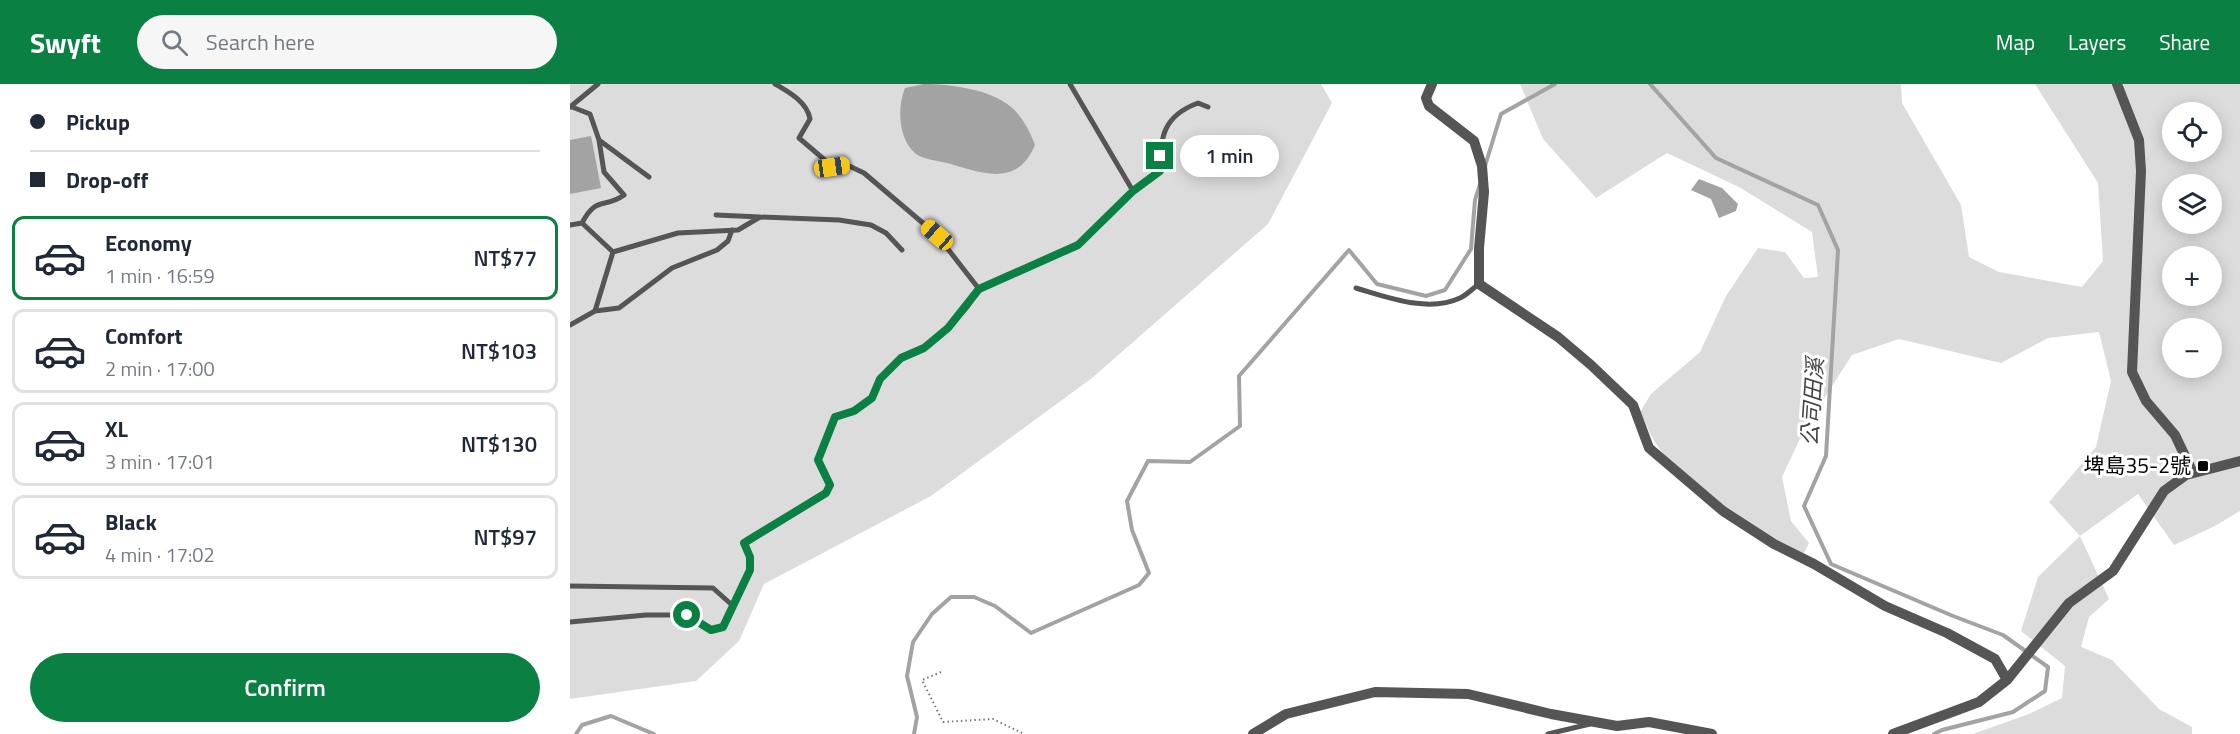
<!DOCTYPE html>
<html lang="en">
<head>
<meta charset="utf-8">
<style>
	:root { --surface:#fff; --page:#f6f6f7; --text:#1f2937; --muted:#747a83; --line:#e0e1e3; --accent:#0b8043 }
	body { margin:0; font-family:"Titillium Web","Noto Sans TC",sans-serif; background:var(--page); color:var(--text); height:100vh; display:flex; flex-direction:column; font-size:22px; white-space:nowrap }
	* { box-sizing:border-box; margin:0 }
	p { font-size:20px; color:var(--muted) }
	.icon { flex:none; width:33px; height:33px; fill:none; stroke:currentColor; stroke-width:2; stroke-linecap:round; stroke-linejoin:round }
	.map { position:relative; flex:1; overflow:hidden }
	.panel { display:flex; flex-direction:column; background:var(--surface); width:570px }
	.panel>* { flex:none }
	.banner { display:grid; align-content:center; height:132px; padding:0 30px; background:var(--surface) }
	.fabs { position:absolute; left:1592px; top:18px; display:grid; gap:12px }
	.fabs a { display:grid; place-items:center; width:60px; height:60px; border-radius:50%; background:var(--surface); box-shadow:0 3px 15px #0003; font-size:30px }
	.end { position:absolute; width:27px; height:27px; margin:-14px; border:8px solid #0b8043; background:#fff; box-shadow:0 0 0 3px #fff }
	.from { border-radius:50% }
	.bubble { position:absolute; height:42px; border-radius:21px; background:var(--surface); box-shadow:0 3px 15px #0003; font-size:20px; font-weight:600; line-height:42px; text-align:center }
	.car { position:absolute; width:18px; height:36px; margin:-18px -9px; border-radius:8px; box-shadow:0 0 4px 2px #0007; background:linear-gradient(#f5c518 24%,#345 0 40%,#f5c518 0 76%,#345 0 86%,#f5c518 0) }
	.banner b { display:flex; align-items:center; gap:21px; height:57px; font-size:22px }
	.banner b+b { border-top:2px solid var(--line) }
	.banner i { width:15px; height:15px; background:var(--text) }
	ul { padding:0; list-style:none }
	li { display:flex; align-items:center; gap:18px; height:84px; margin:0 12px 9px; padding:0 18px; border:3px solid var(--line); border-radius:12px }
	li div { flex:1 }
	li b { display:block; font-size:22px }
	li em { font-style:normal; font-weight:600 }
	li.selected { border-color:var(--accent) }
	li>.icon { width:54px; height:54px; stroke-width:1.5 }
	.primary-button { display:flex; gap:12px; margin-top:auto; padding:12px 30px }
	.primary-button a { flex:1; height:69px; border-radius:36px; background:var(--accent); color:#fff; font-size:24px; font-weight:600; line-height:69px; text-align:center }
	header { display:flex; align-items:center; gap:36px; box-sizing:border-box; height:84px; padding:0 30px; background:var(--accent); color:#fff }
	header strong { font-size:28px }
	nav { display:flex; gap:33px; margin-inline-start:auto; font-size:21px }
	.search { width:420px; height:54px; background:var(--page); display:flex; align-items:center; gap:15px; box-sizing:border-box; padding:0 21px; border-radius:33px; color:var(--muted); font-size:22px }
	main { display:flex; flex:1; min-height:0 }
	.map>svg:first-child { display:block }
</style>
</head>
<body>
<header>
<strong>Swyft</strong>
<div class="search"><svg class="icon" aria-label="search" viewBox="0 0 24 24"><circle cx="10" cy="10" r="6"/><path d="M15 15l6 6"/></svg>Search here</div>
<nav><a>Map</a><a>Layers</a><a>Share</a></nav>
</header>
<main>
<section class="panel">
<div class="banner">
<b><i class="from"></i>Pickup</b>
<b><i></i>Drop-off</b>
</div>
<ul>
<li class="selected"><svg class="icon" aria-label="car" viewBox="0 0 24 24"><path d="M5 17H2v-5l4-1 3-4h7l3 4 3 1v5h-3M9 17h6M6 11h13"/><circle cx="7" cy="17" r="2"/><circle cx="17" cy="17" r="2"/></svg><div><b>Economy</b><p>1 min · 16:59</p></div><em>NT$77</em></li>
<li><svg class="icon" aria-label="car" viewBox="0 0 24 24"><path d="M5 17H2v-5l4-1 3-4h7l3 4 3 1v5h-3M9 17h6M6 11h13"/><circle cx="7" cy="17" r="2"/><circle cx="17" cy="17" r="2"/></svg><div><b>Comfort</b><p>2 min · 17:00</p></div><em>NT$103</em></li>
<li><svg class="icon" aria-label="car" viewBox="0 0 24 24"><path d="M5 17H2v-5l4-1 3-4h7l3 4 3 1v5h-3M9 17h6M6 11h13"/><circle cx="7" cy="17" r="2"/><circle cx="17" cy="17" r="2"/></svg><div><b>XL</b><p>3 min · 17:01</p></div><em>NT$130</em></li>
<li><svg class="icon" aria-label="car" viewBox="0 0 24 24"><path d="M5 17H2v-5l4-1 3-4h7l3 4 3 1v5h-3M9 17h6M6 11h13"/><circle cx="7" cy="17" r="2"/><circle cx="17" cy="17" r="2"/></svg><div><b>Black</b><p>4 min · 17:02</p></div><em>NT$97</em></li>
</ul>
<div class="primary-button"><a>Confirm</a></div>
</section>
<div class="map">
<svg width="1670" height="650" viewBox="0 0 1670 650">
	<rect width="100%" height="100%" fill="#fff"/>
	<path fill="#dcdcdc" fill-rule="evenodd" d="M0,0H751L762,19L698,140L522,294L361,412L194,500L169,557L126,597L0,615Z
		M950,0H1331L1332,19L1391,121L1399,173L1429,188L1512,203L1533,177L1528,99L1465,0H1670V427L1643,443L1604,461L1568,410L1510,452L1539,515L1519,533L1511,563L1542,576L1589,625L1622,643V650H1403L1459,630L1492,614L1495,582L1451,547L1468,493L1510,452L1479,418L1526,363L1541,297L1529,248L1478,254L1431,279L1329,255L1282,271L1235,344L1212,393L1221,437L1239,459L1234,469C1196,457 1109,395 1087,361C1080,351 1076,339 1070,328L1081,310L1130,268L1156,212L1188,164L1215,168L1234,194L1248,193L1242,148L1169,103L1097,69L1026,114L973,55ZM1602,28H1641V68H1602ZM1602,100H1641V140H1602ZM1602,172H1641V212H1602ZM1602,244H1641V284H1602Z"/>
	<path fill="#a3a3a3" d="M354,0C379,0 419,5 440,22C452,32 460,47 465,61C447,104 412,89 377,79C368,77 353,75 346,70C328,55 327,24 335,4Z
		M21,52L31,104L0,110V56Z
		M1129,95L1152,104L1168,120L1166,127L1149,134L1141,115L1121,106Z"/>
	<g fill="none" stroke-linecap="round" stroke-linejoin="round">
		<path stroke="#a3a3a3" stroke-width="4" d="M1080,0L1146,74L1248,121L1268,166L1256,372L1234,422L1261,480L1383,532L1433,551L1478,583L1475,607L1443,628L1372,646L1364,650
			M915,82L931,30L985,0
			M6,650L12,641L41,632L84,650
			M344,650L347,633L337,592L343,558L362,530L381,513H404L425,522L461,549L569,501L579,489L562,446L557,417L578,377L620,378L670,342L669,292L779,166L807,200L856,212L875,206L901,165L905,116L910,100"/>
		<path stroke="#777" stroke-width="2" stroke-dasharray="1.5 3" stroke-linecap="butt" d="M371,588L352,596L373,638L423,635L454,650"/>
		<path stroke="#555" stroke-width="5" d="M205,0C219,8 237,18 240,35L229,54L263,83L277,81L294,89L367,151L409,205L508,161L563,107L590,87C590,53 593,32 628,19L638,23
			M500,0L563,107
			M0,23L28,0
			M2,23L20,30L29,56L34,88L54,111C35,125 27,111 12,139L43,168
			M29,56L79,93
			M146,131L190,133
			M0,141L12,139
			M786,204C817,213 858,229 890,214C897,211 903,204 909,200
			M25,227L43,168L108,149L168,146L190,133L269,136L301,141L316,149L332,166
			M0,241L25,227L49,224L102,184L147,166L158,157L162,146
			M0,502L143,504L162,521
			M0,538L76,531H117L141,546L153,543L180,487V473L174,459L256,409L260,401L248,376L265,333L284,327L302,314L310,295L331,274L354,264L378,244L397,223L409,205
			M978,650L1020,640"/>
		<path stroke="#555" stroke-width="10" d="M862,0L856,14L859,22L904,57L912,82L914,108L909,164V200L988,253L1021,281L1063,321L1079,364L1153,427L1204,460L1244,480L1315,522L1377,549L1425,575L1437,596
			M1547,0L1569,56L1571,87L1562,288L1576,317L1605,351L1623,389
			M683,650L716,630L805,608L898,610L981,630L1047,642L1079,638L1142,650
			M1323,650L1409,618L1437,596L1499,519L1543,487L1594,407L1616,391L1670,377"/>
	</g>
	<g fill="none" stroke-linecap="round" stroke-linejoin="round">
		<path stroke="#0b8043" stroke-width="8" d="M117,531L141,546L153,543L180,486V473L174,459L256,409L260,401L248,376L265,333L284,327L302,314L310,295L331,274L354,264L378,244L409,205L508,161L563,107L590,87V72"/>
	</g>
	<rect fill="#000" stroke="#fff" stroke-width="2" x="1627" y="376" width="12" height="12" rx="3"/>
	<g text-anchor="middle" stroke-width="6" stroke-linejoin="round" paint-order="stroke">
		<g font-size="21" fill="#000" stroke="#fff" text-anchor="end">
			<text x="1621" y="389">埤島35-2號</text>
		</g>
		<g font-size="22" font-style="italic" fill="#444" stroke="#fff">
			<text transform="translate(1242 318) rotate(-86)" y="8">公司田溪</text>
		</g>
	</g>
</svg>
<div class="fabs">
<a><svg class="icon" aria-label="locate" viewBox="0 0 24 24"><circle cx="12" cy="12" r="6"/><path d="M12 2v4M12 18v4M2 12h4M18 12h4"/></svg></a>
<a><svg class="icon" aria-label="layers" viewBox="0 0 24 24"><path d="M12 4l9 5-9 5-9-5zM3 14l9 5 9-5"/></svg></a>
<a>+</a>
<a>−</a>
</div>
<i class="end from" style="left:117px;top:531px"></i>
<i class="end" style="left:590px;top:72px"></i>
<div class="bubble" style="left:610px;top:51px;width:99px">1 min</div>
<i class="car" style="left:262px;top:83px;rotate:82deg"></i>
<i class="car" style="left:367px;top:151px;rotate:311deg"></i>
</div>
</main>
</body>
</html>
